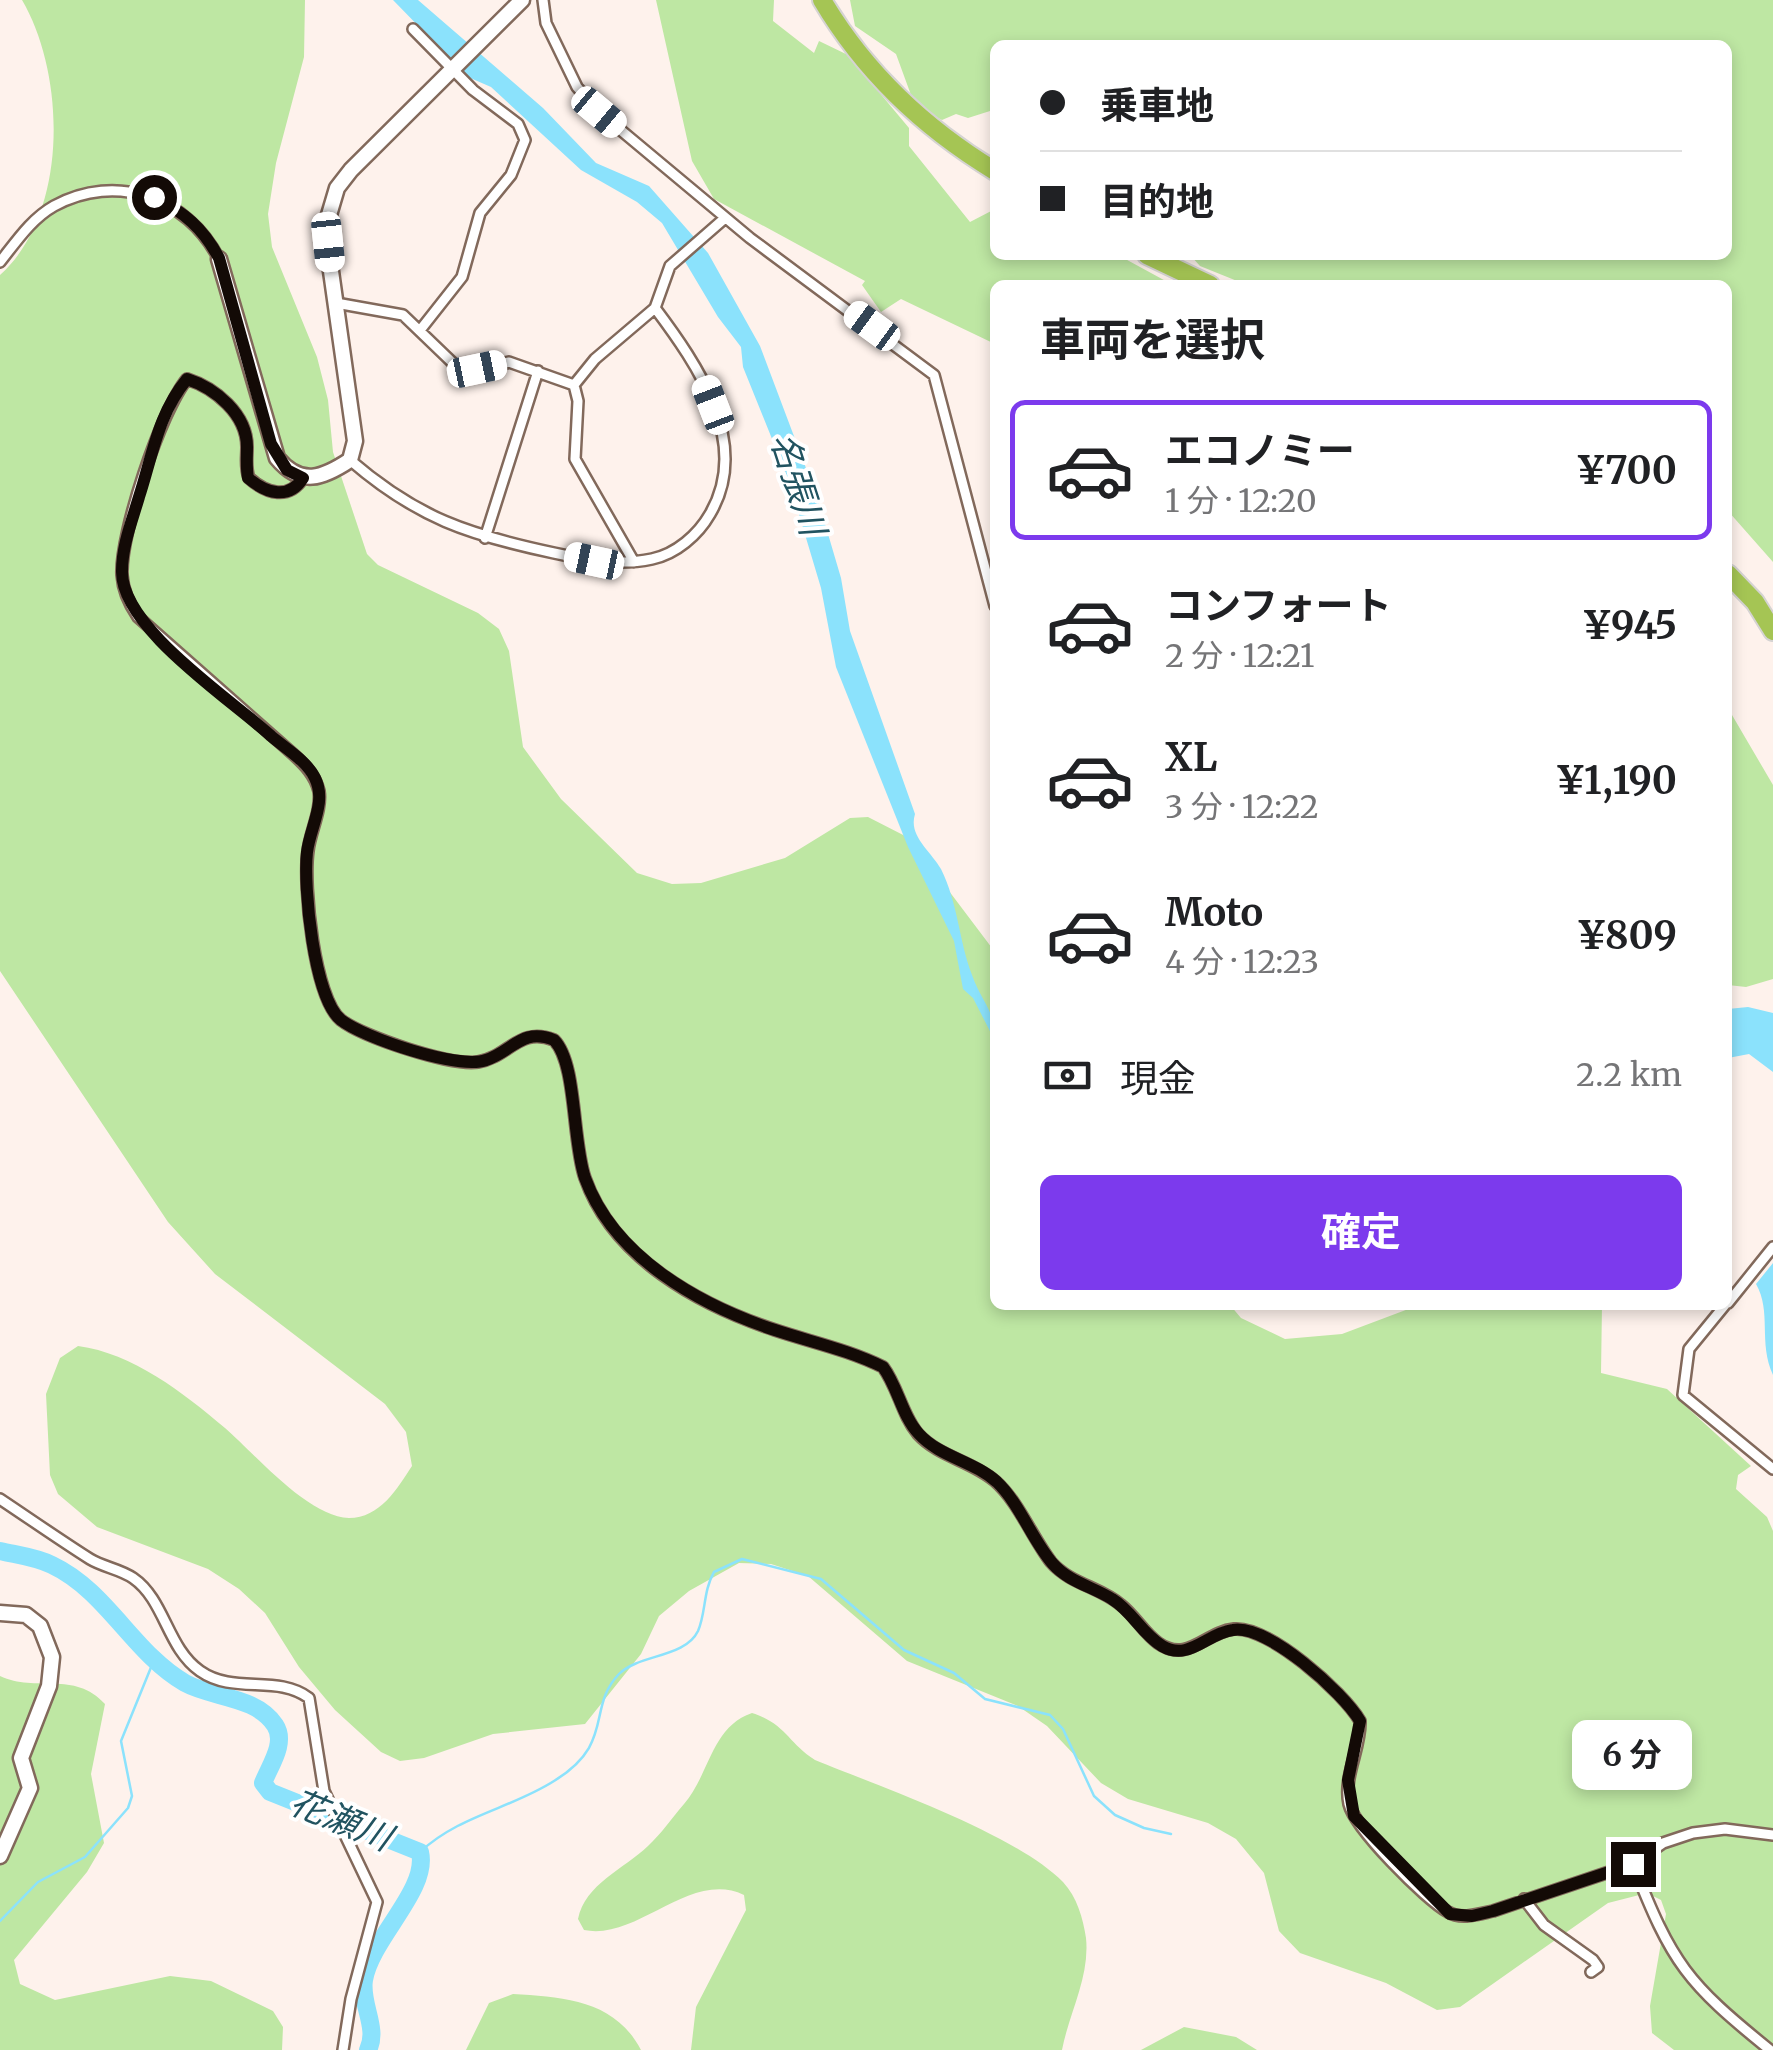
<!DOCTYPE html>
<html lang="ja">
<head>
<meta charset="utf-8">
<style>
	:root { --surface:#fff; --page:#f6f6f6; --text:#202124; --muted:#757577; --line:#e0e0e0; --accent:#7c3aed }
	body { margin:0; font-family:Merriweather,"Noto Sans JP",serif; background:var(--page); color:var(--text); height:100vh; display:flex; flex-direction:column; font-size:38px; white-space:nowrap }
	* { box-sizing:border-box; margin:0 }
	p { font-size:32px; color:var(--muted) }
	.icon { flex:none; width:55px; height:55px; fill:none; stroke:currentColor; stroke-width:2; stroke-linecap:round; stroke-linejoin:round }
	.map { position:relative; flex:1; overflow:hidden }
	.drawer { position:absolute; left:990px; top:280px; width:742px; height:1030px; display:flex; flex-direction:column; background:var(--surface); border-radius:15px; box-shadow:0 5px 15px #0003 }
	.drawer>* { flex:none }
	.banner { position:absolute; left:990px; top:40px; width:742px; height:220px; border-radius:15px; box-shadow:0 5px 15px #0003; display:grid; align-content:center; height:220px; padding:0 50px; background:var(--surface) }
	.end { position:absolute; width:45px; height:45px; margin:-22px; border:12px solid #130a06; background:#fff; box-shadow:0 0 0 5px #fff }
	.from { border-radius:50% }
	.bubble { position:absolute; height:70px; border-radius:15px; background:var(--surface); box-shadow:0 5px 15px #0003; font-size:32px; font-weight:700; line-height:70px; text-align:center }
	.car { position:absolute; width:30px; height:60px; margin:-30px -15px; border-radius:12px; box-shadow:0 0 8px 2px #0007; background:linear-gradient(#fff 24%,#345 0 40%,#fff 0 76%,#345 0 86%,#fff 0) }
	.banner b { display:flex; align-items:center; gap:35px; height:95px; font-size:38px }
	.banner b+b { border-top:2px solid var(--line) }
	.banner i { width:25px; height:25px; background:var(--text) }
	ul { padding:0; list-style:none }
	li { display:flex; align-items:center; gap:30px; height:140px; margin:0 20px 15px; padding:0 30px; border:5px solid transparent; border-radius:15px }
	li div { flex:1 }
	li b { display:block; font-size:38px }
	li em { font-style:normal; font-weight:700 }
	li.current { border-color:var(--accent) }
	li>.icon { width:90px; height:90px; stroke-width:1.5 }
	h2 { padding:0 50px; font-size:45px; line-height:120px }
	.pay { display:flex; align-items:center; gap:25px; height:110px; padding:0 50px; font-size:38px }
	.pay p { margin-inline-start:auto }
	.button { display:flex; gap:20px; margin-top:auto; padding:20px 50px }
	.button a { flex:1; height:115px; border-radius:15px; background:var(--accent); color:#fff; font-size:40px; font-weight:700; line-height:115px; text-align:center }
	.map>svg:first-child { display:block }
</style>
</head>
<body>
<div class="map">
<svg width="1773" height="2050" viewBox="0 0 1773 2050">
	<rect width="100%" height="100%" fill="#fef2ec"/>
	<path fill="#bee7a3" d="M22,0H305L304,57L276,163L268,214L272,247L317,357L328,400L333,452L367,554L378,565L478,613L499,629L509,651L523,747L561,799L637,873L672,884L701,883L785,858L850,818L868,817L909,838L995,952V1305H1230L1241,1318L1285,1339L1342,1334L1419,1305H1602L1601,1373L1667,1389L1751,1466L1738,1475L1736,1489L1767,1517L1773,1531V2050H1674L1652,2033L1650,2006L1666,1914L1661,1900L1647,1893L1608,1903L1460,2007L1437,2010L1386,1983L1300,1953L1279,1931L1264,1873L1236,1839L1208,1823L1128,1799L1101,1783L1047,1726L1018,1706L907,1661L808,1576L771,1564L739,1563L689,1591L659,1616L641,1654L585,1724L493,1734L424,1758L400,1761L381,1752L335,1710L299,1667L265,1613L239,1589L208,1569L97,1527L58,1494L50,1475L46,1394L60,1358L78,1346C132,1353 184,1393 225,1428C255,1454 308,1517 349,1518C380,1518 397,1489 412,1466L406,1432L385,1404L215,1274L168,1222L0,971V275C69,213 66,75 22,0Z
		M656,0H774L773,21L814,53L819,41L848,55L909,128V146L970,222L995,209V255H1118L1173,285H995V344L901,299L881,312L862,285L865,281L714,199L692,161Z
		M850,0H1773V562L1728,511V285H1247L1200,266L1190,255H1728V45H995V101L990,111L968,118L956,114L942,120L926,112L911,95L896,54L855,26Z
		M1728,665L1732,715L1773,785V979L1746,987L1728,985Z
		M0,1676C36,1693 74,1670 105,1704L91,1774L104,1843L87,1872L14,1960L20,1984L55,2000L170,1976L211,1981L273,2011L283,2027L282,2050H0Z
		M752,1713C786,1724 788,1743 815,1760C881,1787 1014,1833 1063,1882C1077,1897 1083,1918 1086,1938C1090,1977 1069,2013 1062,2050H691L696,2007L746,1910L744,1895C690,1869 638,1941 584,1930L578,1919C585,1884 624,1869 648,1846C661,1834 672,1818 684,1804C710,1774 711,1727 752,1713Z
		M513,1994C564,1997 615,2000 641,2050H466L489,2003Z
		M1184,2027L1236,2037L1257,2050H1141Z"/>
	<path fill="#8be2fc" d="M393,0H418L543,108L596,163L649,186L708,253L760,346L818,500L841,578L850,631L915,814C908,836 931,851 941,869C958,903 959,941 972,975C982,1003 995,1009 995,1041L973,998L963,989L954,941L908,847L836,667L821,588L789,481L743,367L741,347L718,317L662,223L637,202L581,170L491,87L468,77Z
		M1748,1007L1773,1013V1072L1749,1054L1728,1058V1009Z
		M1773,1263V1375C1758,1342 1772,1312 1756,1284Z"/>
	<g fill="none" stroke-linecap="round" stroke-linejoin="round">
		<path stroke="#8be2fc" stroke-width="2.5" d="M420,1852C460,1815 510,1809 554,1781C616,1743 586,1708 619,1674C639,1654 685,1658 698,1631C706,1613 703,1591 714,1572L742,1559L821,1579L904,1650L954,1673L985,1699L1050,1715L1063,1729L1094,1796L1115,1815L1144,1828L1171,1834
			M0,1921L38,1882L85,1857L128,1808L132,1796L121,1741L154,1660"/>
		<path stroke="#8be2fc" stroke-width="18" d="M0,1551C17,1555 36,1557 52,1565C107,1591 133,1653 185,1683C212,1698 256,1696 275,1725C287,1743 269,1767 263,1783L270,1792L420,1852C429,1890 371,1938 364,1980C360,2004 379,2028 368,2050"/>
		<g stroke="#82695b" stroke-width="14">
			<path id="street" d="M543,0L546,23L577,87L599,112L750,238L934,375L995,606
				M413,29L473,90L518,124L525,140L511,175L480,213L462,277L421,329
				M0,262C16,242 31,219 54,206C116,172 187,197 219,259
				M336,303L403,315L456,366L477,369L509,362L574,385
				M574,385L595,359L655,308L670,266L725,218
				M574,385L578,401L575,459L634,562
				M350,460C417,518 469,535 554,553C586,560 619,566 652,559C676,554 698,535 710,514C752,443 697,364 655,308
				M303,478C289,500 267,494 249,478C245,467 247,458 247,447C247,414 215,388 187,379C161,411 120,533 122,575C123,591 129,604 138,617L293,754C305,765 315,775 319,791C322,810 310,832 308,851C303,885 314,998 341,1020C363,1037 450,1066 478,1062C509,1057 519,1026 554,1040C577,1063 572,1141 585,1178C613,1258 699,1305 775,1330C811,1342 849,1350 883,1367C898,1387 902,1415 918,1434C939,1457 972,1461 995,1481C1018,1501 1032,1537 1051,1562C1070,1584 1100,1587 1121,1605C1135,1616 1144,1633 1158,1643C1188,1664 1205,1632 1234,1629C1269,1626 1343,1692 1360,1721C1361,1749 1343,1776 1349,1804C1355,1829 1425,1899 1448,1912C1461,1920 1479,1914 1493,1911L1633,1864L1663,1843L1693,1833L1725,1829L1773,1835
				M485,538L538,371
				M1728,1303L1773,1247
				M1725,1305L1689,1349L1683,1395L1773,1469
				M0,1499C30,1519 60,1540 90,1559C103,1567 120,1569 133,1578C165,1600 167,1648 200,1671C234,1695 277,1674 309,1698L324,1791L377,1902L351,1999L343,2050
				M1633,1864C1672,1964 1687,1983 1770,2050
				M1524,1899L1544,1925L1593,1960L1598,1967L1591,1972"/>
		</g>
		<g stroke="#82695b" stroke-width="19">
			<path id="secondary" d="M219,259L277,458C301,487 323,478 350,460L355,441L327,243L329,215L337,188L351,170L522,0
				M0,1613L26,1615L40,1626L52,1657L49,1686L21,1758L30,1788L0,1856"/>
		</g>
		<g stroke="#d5d3d2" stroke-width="22">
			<path id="highway" d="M822,0C864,71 924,128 995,171
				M1147,255L1210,285
				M1728,574L1755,602L1773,631"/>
		</g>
		<use href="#street" stroke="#fff" stroke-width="9"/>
		<use href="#secondary" stroke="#fff" stroke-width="14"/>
		<use href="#highway" stroke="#a5c554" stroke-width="18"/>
	</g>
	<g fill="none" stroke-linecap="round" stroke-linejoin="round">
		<path stroke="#130a06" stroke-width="12" d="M154,197C184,212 203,228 219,258L271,444L287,470L303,478C289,500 267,494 248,478C246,467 247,458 247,447C247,414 215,388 187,379C158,414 153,454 139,497C132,521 122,546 122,571C121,628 231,699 271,736C286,749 306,760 315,778C327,802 310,827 307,852C303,886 314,999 341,1020C364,1038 459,1070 486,1060C513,1051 522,1027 554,1040C577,1063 572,1141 585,1178C614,1257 699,1305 775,1330C811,1342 849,1350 883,1367C898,1387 902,1416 919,1434C940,1457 974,1461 997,1482C1020,1504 1032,1540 1053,1564C1069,1582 1093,1587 1112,1599C1132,1611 1142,1634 1162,1646C1189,1662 1207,1633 1233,1630C1267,1624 1343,1692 1360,1721L1348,1780L1354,1816L1450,1914L1472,1916L1493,1911L1633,1864"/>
	</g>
	<g text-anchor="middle" stroke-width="8" stroke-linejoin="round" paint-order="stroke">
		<g font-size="35" font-style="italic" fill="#215360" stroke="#fff">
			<text transform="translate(798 484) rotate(72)" y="12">名張川</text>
			<text transform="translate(341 1820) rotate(22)" y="12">花瀬川</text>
		</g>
	</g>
</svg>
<i class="end from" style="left:154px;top:197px"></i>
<i class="end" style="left:1633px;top:1864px"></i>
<div class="bubble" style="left:1572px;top:1720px;width:120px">6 分</div>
<i class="car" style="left:599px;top:112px;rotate:130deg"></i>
<i class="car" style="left:328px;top:242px;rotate:174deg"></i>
<i class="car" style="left:872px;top:326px;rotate:306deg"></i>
<i class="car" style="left:477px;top:369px;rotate:78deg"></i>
<i class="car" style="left:713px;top:405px;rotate:339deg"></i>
<i class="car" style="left:594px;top:561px;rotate:282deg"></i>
<div class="banner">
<b><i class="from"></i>乗車地</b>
<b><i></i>目的地</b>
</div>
<section class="drawer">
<h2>車両を選択</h2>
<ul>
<li class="current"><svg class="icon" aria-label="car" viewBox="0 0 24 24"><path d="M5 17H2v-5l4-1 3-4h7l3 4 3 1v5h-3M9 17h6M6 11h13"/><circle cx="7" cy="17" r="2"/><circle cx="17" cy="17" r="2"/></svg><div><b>エコノミー</b><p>1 分 · 12:20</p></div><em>¥700</em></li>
<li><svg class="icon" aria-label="car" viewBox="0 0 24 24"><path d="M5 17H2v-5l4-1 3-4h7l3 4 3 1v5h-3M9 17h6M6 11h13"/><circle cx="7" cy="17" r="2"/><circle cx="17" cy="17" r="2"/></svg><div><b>コンフォート</b><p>2 分 · 12:21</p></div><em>¥945</em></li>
<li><svg class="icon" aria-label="car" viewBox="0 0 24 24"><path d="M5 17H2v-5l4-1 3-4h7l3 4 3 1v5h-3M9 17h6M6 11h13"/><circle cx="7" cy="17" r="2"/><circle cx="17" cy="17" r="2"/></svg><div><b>XL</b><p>3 分 · 12:22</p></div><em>¥1,190</em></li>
<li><svg class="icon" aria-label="car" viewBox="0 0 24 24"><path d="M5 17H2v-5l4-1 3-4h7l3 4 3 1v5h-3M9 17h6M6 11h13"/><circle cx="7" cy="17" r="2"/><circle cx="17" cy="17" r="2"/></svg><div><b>Moto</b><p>4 分 · 12:23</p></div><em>¥809</em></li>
</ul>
<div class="pay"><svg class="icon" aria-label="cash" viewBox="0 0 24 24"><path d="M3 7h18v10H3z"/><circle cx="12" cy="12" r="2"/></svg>現金<p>2.2 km</p></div>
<div class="button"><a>確定</a></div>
</section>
</div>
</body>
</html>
